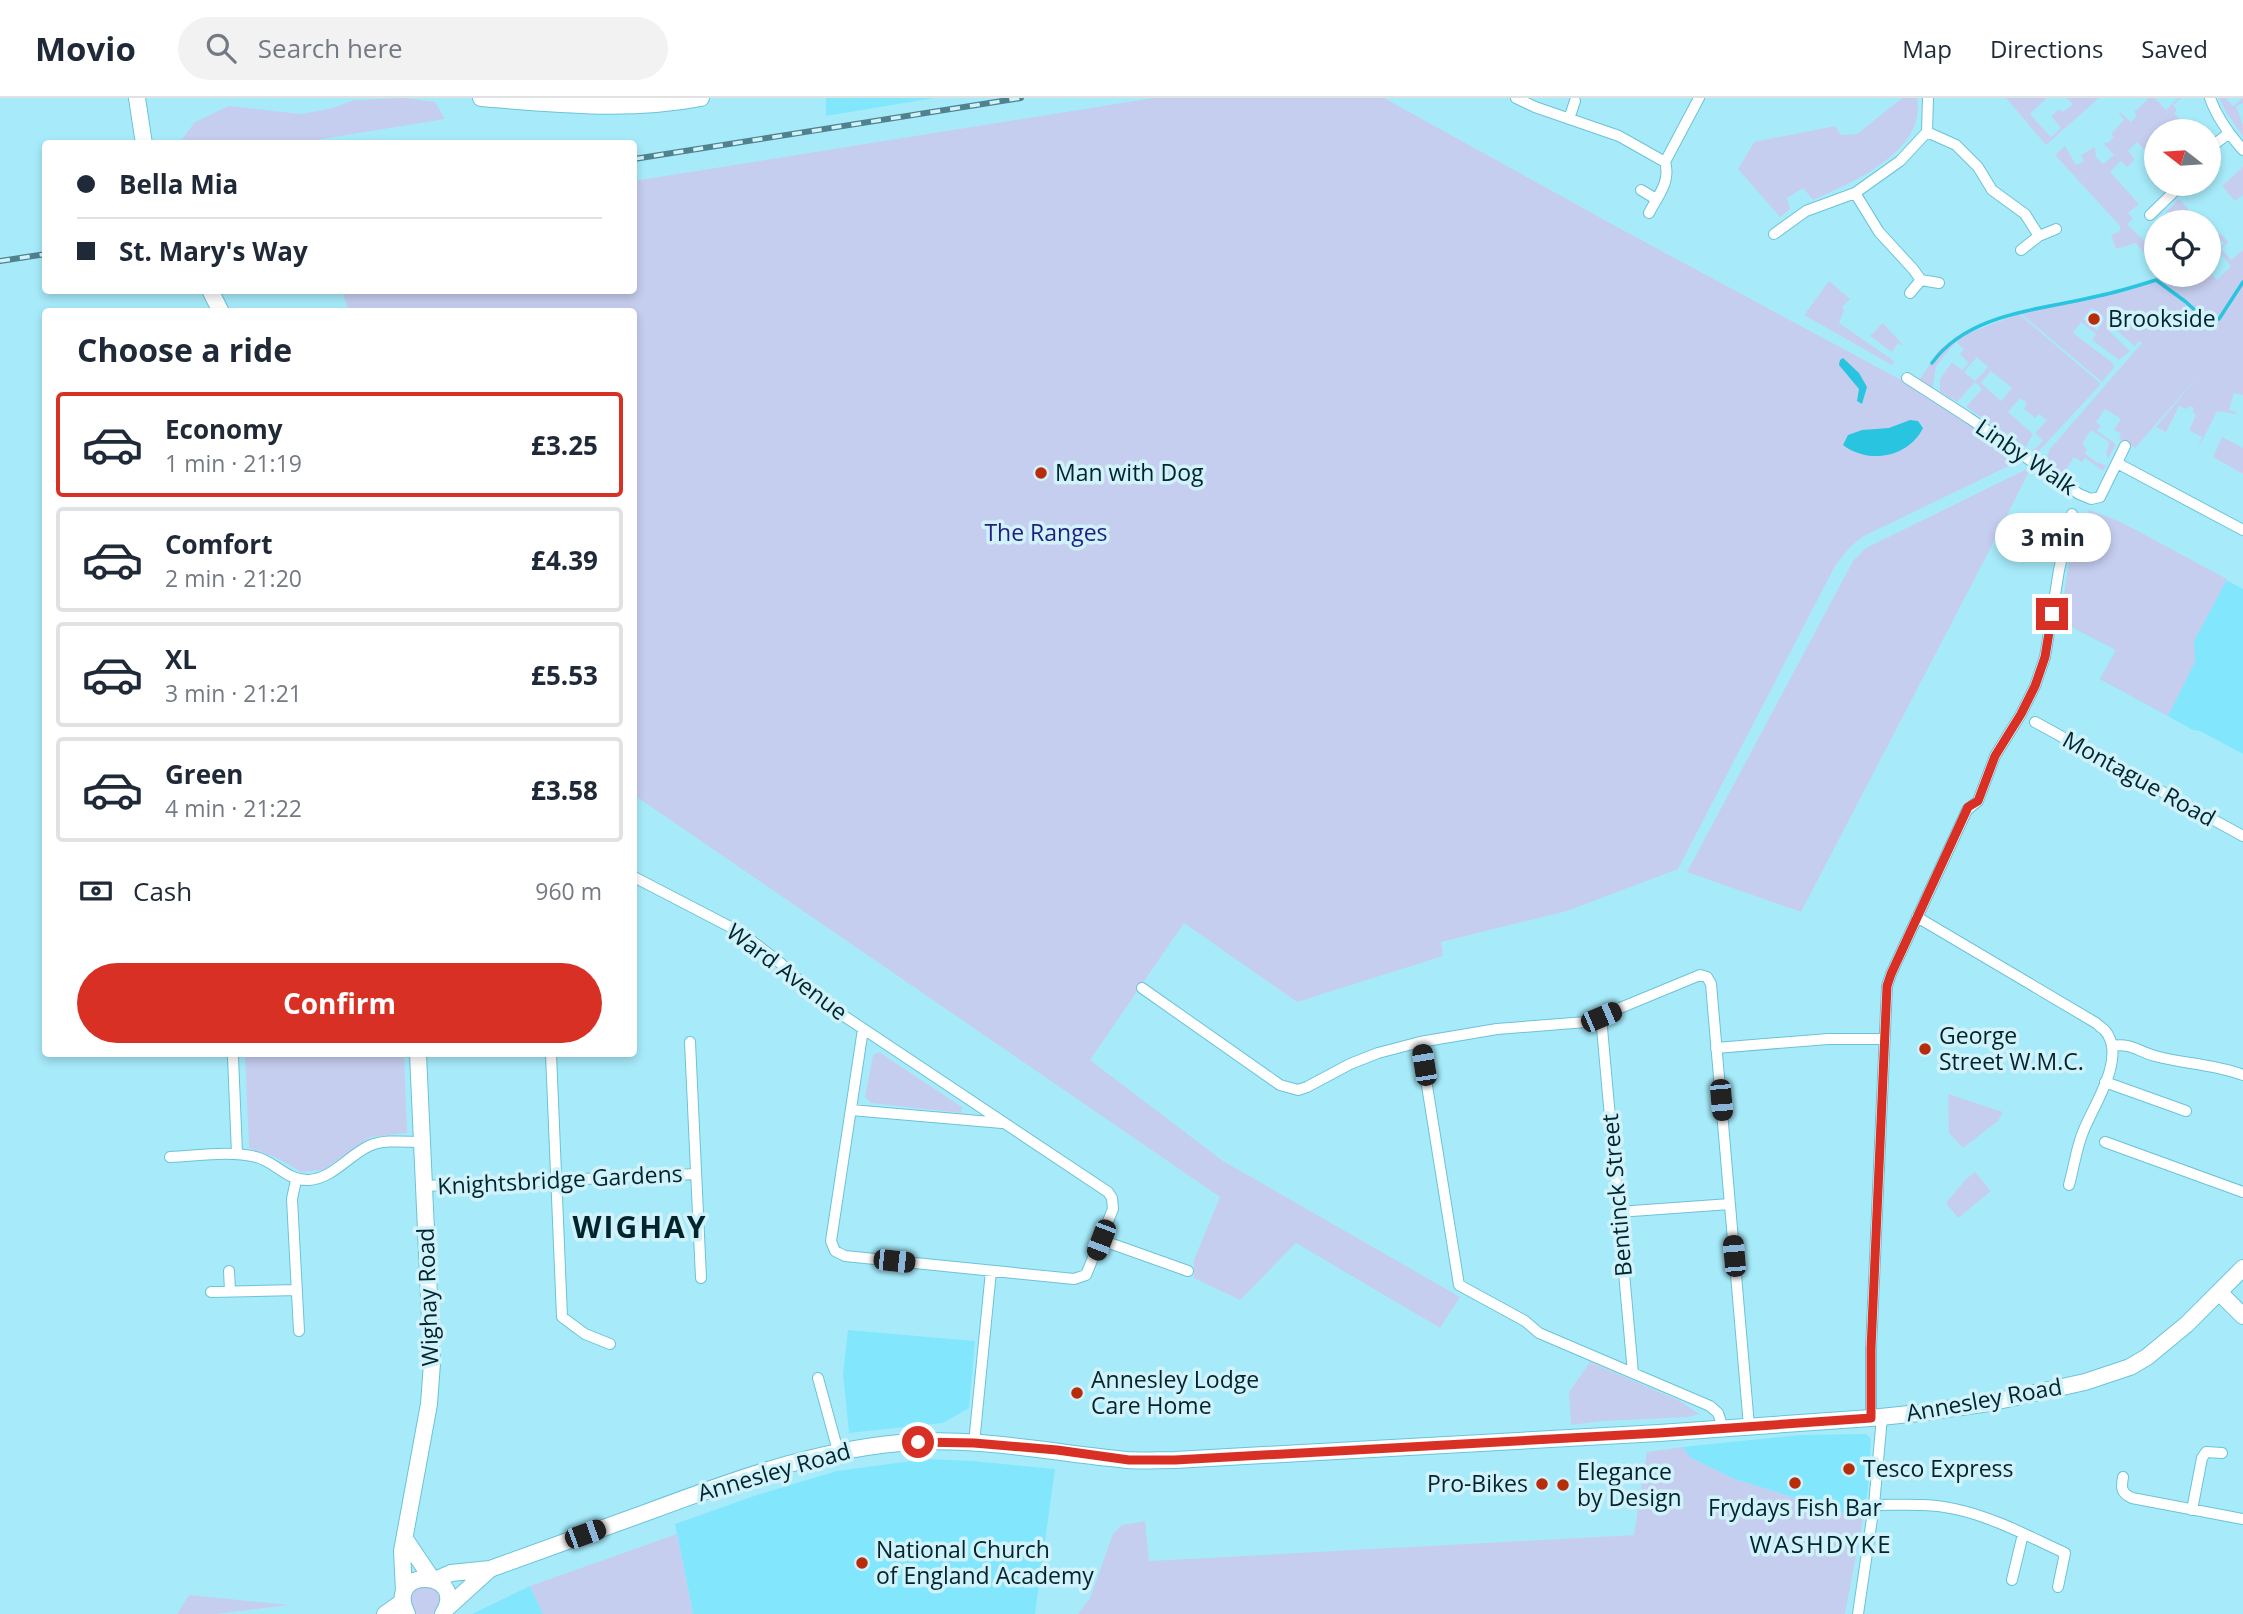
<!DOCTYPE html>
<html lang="en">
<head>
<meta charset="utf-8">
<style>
	:root { --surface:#fff; --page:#f2f2f3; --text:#1f2937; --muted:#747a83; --line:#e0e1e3; --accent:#d93025 }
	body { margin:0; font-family:"Open Sans",sans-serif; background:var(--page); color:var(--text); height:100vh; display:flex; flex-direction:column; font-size:26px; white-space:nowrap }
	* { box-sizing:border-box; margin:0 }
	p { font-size:23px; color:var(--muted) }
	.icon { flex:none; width:38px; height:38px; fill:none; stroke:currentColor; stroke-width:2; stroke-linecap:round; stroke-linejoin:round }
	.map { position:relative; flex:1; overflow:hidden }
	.details { position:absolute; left:42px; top:210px; width:595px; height:749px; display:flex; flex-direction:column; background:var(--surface); border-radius:7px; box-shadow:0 4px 10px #0003 }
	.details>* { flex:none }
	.top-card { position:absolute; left:42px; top:42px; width:595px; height:154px; border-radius:7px; box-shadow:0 4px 10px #0003; display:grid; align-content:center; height:154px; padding:0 35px; background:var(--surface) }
	.needle { width:46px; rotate:287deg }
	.fabs { position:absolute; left:2144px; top:21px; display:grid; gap:14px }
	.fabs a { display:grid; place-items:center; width:77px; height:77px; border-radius:50%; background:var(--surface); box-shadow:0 4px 10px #0003; font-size:35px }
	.end { position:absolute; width:32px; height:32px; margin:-16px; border:9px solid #d93025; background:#fff; box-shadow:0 0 0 4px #fff }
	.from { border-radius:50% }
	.bubble { position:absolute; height:49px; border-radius:24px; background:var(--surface); box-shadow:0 4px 10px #0003; font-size:23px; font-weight:700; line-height:49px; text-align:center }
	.car { position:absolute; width:21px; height:42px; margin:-21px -10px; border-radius:9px; box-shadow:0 0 5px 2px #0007; background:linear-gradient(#222 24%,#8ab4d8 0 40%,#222 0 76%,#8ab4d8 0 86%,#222 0) }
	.top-card b { display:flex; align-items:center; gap:24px; height:66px; font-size:26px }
	.top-card b+b { border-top:2px solid var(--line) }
	.top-card i { width:18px; height:18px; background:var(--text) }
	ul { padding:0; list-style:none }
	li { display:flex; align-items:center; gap:21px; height:105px; margin:0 14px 10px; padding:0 21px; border:4px solid var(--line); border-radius:7px }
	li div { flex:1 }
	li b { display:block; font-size:26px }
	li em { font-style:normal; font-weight:700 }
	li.selected { border-color:var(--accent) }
	li>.icon { width:63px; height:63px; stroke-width:1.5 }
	h2 { padding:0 35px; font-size:32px; line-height:84px }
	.pay { display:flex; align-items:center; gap:18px; height:77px; padding:0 35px; font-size:26px }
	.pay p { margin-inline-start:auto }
	.button { display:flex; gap:14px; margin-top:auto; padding:14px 35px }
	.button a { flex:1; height:80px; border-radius:42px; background:var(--accent); color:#fff; font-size:28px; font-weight:700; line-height:80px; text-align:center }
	header { display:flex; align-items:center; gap:42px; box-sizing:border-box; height:98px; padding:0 35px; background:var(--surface); border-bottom:2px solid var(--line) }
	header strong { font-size:33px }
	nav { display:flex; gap:38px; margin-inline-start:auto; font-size:24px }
	.search { width:490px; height:63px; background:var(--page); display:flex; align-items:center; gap:18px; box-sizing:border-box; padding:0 24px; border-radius:38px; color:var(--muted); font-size:26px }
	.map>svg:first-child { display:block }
</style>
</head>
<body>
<header>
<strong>Movio</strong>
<div class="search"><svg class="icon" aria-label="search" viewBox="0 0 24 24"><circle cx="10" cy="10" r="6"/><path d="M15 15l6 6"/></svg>Search here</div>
<nav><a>Map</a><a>Directions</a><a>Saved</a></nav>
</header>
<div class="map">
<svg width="2243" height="1516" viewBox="0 0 2243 1516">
	<rect width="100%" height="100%" fill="#a7ebfb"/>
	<path fill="#82e7fd" d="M826,0H934L826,18Z
		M2079,422L2120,425L2243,491V656L2200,633L2193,632L2100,581L2116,552L2060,523L2074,433Z
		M848,1232L975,1243L969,1310L943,1325L849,1335L843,1276Z
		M1866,1336L1871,1341L1868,1391L1863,1421L1734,1381L1691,1360L1682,1349L1800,1337Z
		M926,1361L973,1363L1055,1371L1035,1516H693L675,1426L757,1397L837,1373Z
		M530,1488L543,1516H472Z"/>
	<path fill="#c6cef0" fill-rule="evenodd" d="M405,0L435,4L445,21L298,45H179L195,24L229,8L301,16L333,10L354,2Z
		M1153,0H1384L1630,136L1905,284L2021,362L1864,438L1851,448L1835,468L1678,771L1567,813L1441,844L1443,858L1297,904L1184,825L1090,962L1223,1063L1460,1199L1440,1230L1296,1145L1240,1202L1194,1180V1162L1220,1099L634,697V214L349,213L342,193L634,192V83Z
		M1902,0H1917C1927,53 1852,85 1813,102L1803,90L1787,100L1790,111L1780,119L1738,71L1754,44L1835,28L1841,37L1857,36Z
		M2006,0H2047L2030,16L2051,39L2061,30L2051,18L2059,11L2063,14L2073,6L2066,0H2099L2046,47Z
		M2149,0H2155L2166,12L2178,0H2181L2173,7L2177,12L2174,15L2190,33H2156V64L2137,44L2128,53L2135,61L2127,69L2121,63L2110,74L2139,106L2128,115L2133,121L2127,126L2153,152L2156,149V170L2136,145L2116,151L2111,137L2120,133V128L2055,57L2065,48L2076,67L2084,63L2081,57L2095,49L2096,59L2103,66L2114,57L2104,46L2106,44L2108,45L2114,39L2111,36L2124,22L2119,16L2120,14L2131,24L2137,17L2134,14Z
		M2219,0H2226L2233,8L2243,0V5L2236,8L2243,27V38L2226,14Z
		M2243,69V97L2235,103L2222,88Z
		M2179,101L2200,124H2175L2166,114Z
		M2220,135L2228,144L2221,151L2231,162L2243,152V297L2234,295L2229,312L2236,314V316L2217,313L2198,351L2202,339L2189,332L2196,317L2193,315V309L2190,308L2186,311L2179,308L2166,334L2156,329L2198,278L2135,350L2119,341L2121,335L2114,332L2121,321L2105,311L2096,324L2101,328L2097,333L2116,346L2108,361L2106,355L2109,347L2108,343L2091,332L2082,346L2087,351L2085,356L2098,365L2106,367L2103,373L2085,360L2082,364L2074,359L2064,375L2081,386L2048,366L2046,362L2049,352L2142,245L2139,243L2135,248L2112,229L2109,233L2130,253L2119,262L2092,242L2096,236L2081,224L2073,235L2113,265L2114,270L2102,284L2019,214L2082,201L2084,204L2159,179V177H2208L2209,173L2217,182L2231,168L2212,145L2215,143L2220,149L2224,146L2217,138ZM2092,210L2105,220L2097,232L2083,221Z
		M1829,183L1850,201L1842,209L1844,212L1839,225L1894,263L1892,267L1804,217Z
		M2019,216L2101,286L2037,355L2032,353L2043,343L2035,335L2047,322L2039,316L2035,320L2024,311L2027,305L2020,300L2008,314L2033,336L2026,349L1966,309L1982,291L1975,284L1957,304L1940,294V281L1952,264L1962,272L1969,265L1960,256L1964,251L1956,244L1936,268L1932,293L1918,284L1939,252L1968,231L1971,234ZM1977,259L1988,269L1975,283L1964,274ZM1991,273L2012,290L2001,303L1981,285Z
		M1883,225L1904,248L1898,245L1892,254L1870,238Z
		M2222,339L2243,350V376L2213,359Z
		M2031,369L1986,459L1801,814L1687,774L1853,463L1866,450Z
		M2089,412L2121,424L2227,481L2194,543L2195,564L2168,618L2100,581L2116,552L2060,523L2074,433L2079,422Z
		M879,954L962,1009L961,1015L871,1005L865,999L873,957Z
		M157,956H404L407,1035L371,1039L323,1072L301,1074L277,1060L249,1050L245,958L157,959Z
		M1948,996L2003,1014L1998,1023L1963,1050L1949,1035Z
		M1975,1074L1991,1093L1958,1120L1946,1105L1966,1081Z
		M1590,1264L1680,1303L1699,1316L1688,1319L1603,1323L1571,1327L1569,1294Z
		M1682,1349L1691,1360L1734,1381L1863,1421L1845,1516H1078L1090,1500L1113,1436L1122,1427L1145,1423L1149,1463L1634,1437L1647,1354Z
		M677,1436L693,1516H543L530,1488Z
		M410 1503a15 15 0 1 1 30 0a15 15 0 1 1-30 0Z
		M189,1497L289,1507L216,1516H177Z"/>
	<path fill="#29c4e0" d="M1843,260L1859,275L1867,289L1862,306L1857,303L1859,291L1839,267L1840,262Z
		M1910,322L1918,323L1923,330C1909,359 1869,367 1843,347L1848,337L1862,332L1889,330Z"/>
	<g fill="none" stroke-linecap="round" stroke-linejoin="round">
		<path stroke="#29c4e0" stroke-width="3.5" d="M1932,265C1969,214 2042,212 2098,198C2118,194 2137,188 2156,182L2186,204L2209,225L2219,221L2243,184"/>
		<g stroke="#6bc3d7" stroke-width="12">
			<path id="street" d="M1516,0L1535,9L1619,38L1665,64
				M2210,0C2217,20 2229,36 2243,52
				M1569,21L1575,3
				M1927,34L1956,47L1978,69L1992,92L2025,116L2039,138
				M2208,51L2228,36
				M1641,92L1656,101
				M1855,95L1879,134L1913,171L1921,182
				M1649,115C1658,97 1671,84 1665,64L1699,0
				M2150,117L2182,86
				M1774,136L1806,113L1855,95L1900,63L1927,34L1928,0
				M2021,152L2039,138L2056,131
				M1910,195L1921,182L1939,185
				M1907,280L1969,320L2079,396L2091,401L2100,399L2125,348
				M2117,365L2243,432
				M2035,624L2243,738
				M634,779L740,834L778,863L820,902L1108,1094L1112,1100L1113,1111L1086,1177L1074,1181L845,1158L835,1153L831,1143L863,931
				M1917,819L2096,925C2100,929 2106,932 2108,937C2124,964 2093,1008 2083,1034C2076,1051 2074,1069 2069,1087
				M1142,890L1280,987L1298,992L1307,989L1350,966L1378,955L1420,944L1497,931L1586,924L1700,877L1707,879L1711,886L1749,1328
				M1601,919L1633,1275
				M690,944L701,1180
				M1420,944L1459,1187L1525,1223L1539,1235L1710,1308L1718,1315L1723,1330
				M2112,948C2132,945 2137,953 2155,958C2184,966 2214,966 2243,977
				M1716,950L1828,941H1885
				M551,956L562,1219L585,1236L610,1246
				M233,959L237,1056
				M2105,984L2186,1013
				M851,1012L1002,1025
				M2105,1044L2243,1094
				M170,1059C197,1058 229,1052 256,1059C276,1064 287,1083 309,1082C333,1080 348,1058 369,1048C384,1041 406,1044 422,1044
				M296,1082L292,1101L299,1233
				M424,1088L696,1076
				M1618,1114L1730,1106
				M1101,1142L1188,1173
				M229,1173L230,1193
				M211,1194L297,1192
				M818,1280L838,1353
				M1871,1320V1251L1887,888L1891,876L1967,712L1978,703L1995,658L2021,616L2035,588L2045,559L2059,472L2072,416
				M974,1345L991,1173
				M2123,1379C2121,1390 2121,1395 2132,1400L2243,1421
				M1874,1407C1901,1407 1929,1405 1955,1411C1993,1419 2030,1439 2065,1455L2058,1489
				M2192,1412L2202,1360L2206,1354L2222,1355
				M2012,1482L2023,1436
				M1858,1516L1874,1407L1882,1319"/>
		</g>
		<g stroke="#6bc3d7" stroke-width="18">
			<path id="secondary" d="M137,0L144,46
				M481,0C553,6 629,14 701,0
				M210,192L221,214
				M2219,1194L2243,1218
				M405,1441L432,1481
				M435,1482L451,1475L490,1471C542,1452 593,1434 645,1415C728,1384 811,1353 900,1345C977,1338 1052,1355 1127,1362C1143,1363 1159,1362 1175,1362L1659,1335L1871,1320L1919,1315L1989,1305L2085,1284L2130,1269L2147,1259L2187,1226L2243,1170
				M404,1494L402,1453L429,1306L432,1265L418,956
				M447,1510L490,1471
				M385,1516L402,1504
				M407,1516C383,1467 470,1472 443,1516"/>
		</g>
		<use href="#street" stroke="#fff" stroke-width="10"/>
		<use href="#secondary" stroke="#fff" stroke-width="16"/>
		<g stroke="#4f828e" stroke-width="6">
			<path id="rail" d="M634,61L1021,0
				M0,163L46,156"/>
		</g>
		<use href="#rail" stroke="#d1f2fa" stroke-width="3.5" stroke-dasharray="10" stroke-linecap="butt"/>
	</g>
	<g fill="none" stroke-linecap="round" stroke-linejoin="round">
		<path stroke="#d93025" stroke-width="9" d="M918,1344L974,1345L1057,1352L1129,1362H1175L1659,1335L1871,1320V1251L1887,888L1891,876L1968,709L1978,703L1995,658L2021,616L2035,588L2045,559L2052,516"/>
	</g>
	<g fill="#b72c09" stroke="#d1f2fa" stroke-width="2.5">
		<circle cx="2094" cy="221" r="7"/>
		<circle cx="1041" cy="375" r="7"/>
		<circle cx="1925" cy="951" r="7"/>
		<circle cx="1077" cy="1295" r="7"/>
		<circle cx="1849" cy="1371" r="7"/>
		<circle cx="1795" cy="1385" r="7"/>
		<circle cx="1542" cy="1386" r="7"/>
		<circle cx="1563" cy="1387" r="7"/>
		<circle cx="862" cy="1465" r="7"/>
	</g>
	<g text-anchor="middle" stroke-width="7" stroke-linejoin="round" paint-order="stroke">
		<g font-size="23" fill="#00252d" stroke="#d1f2fa" text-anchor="start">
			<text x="2108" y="229">Brookside</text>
			<text x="1055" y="383">Man with Dog</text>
			<text x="1939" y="946">George<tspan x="1939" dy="26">Street W.M.C.</tspan></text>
			<text x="1091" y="1290">Annesley Lodge<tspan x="1091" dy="26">Care Home</tspan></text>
			<text x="1863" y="1379">Tesco Express</text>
			<text x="1577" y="1382">Elegance<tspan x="1577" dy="26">by Design</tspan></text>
			<text x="1528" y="1394" text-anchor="end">Pro-Bikes</text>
			<text x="1795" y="1418" text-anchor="middle">Frydays Fish Bar</text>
			<text x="876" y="1460">National Church<tspan x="876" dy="26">of England Academy</tspan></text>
		</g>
		<g font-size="23" fill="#00252d" stroke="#d1f2fa">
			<text transform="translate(2026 359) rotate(34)" y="8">Linby Walk</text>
			<text transform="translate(2139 681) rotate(29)" y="8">Montague Road</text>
			<text transform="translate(787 874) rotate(37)" y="8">Ward Avenue</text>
			<text transform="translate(560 1082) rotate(-3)" y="8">Knightsbridge Gardens</text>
			<text transform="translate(1617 1097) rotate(-95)" y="8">Bentinck Street</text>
			<text transform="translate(428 1199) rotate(-92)" y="8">Wighay Road</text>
			<text transform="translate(1984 1302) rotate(-10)" y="8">Annesley Road</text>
			<text transform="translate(774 1374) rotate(-16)" y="8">Annesley Road</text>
		</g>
		<g font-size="23" fill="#201f7f" stroke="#d1f2fa">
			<text x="1046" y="443">The Ranges</text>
		</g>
		<g font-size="24" letter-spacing="2" fill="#00252d" stroke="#d1f2fa">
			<text x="1821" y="1455">WASHDYKE</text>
		</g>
		<g font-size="30" font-weight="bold" letter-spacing="2" fill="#00252d" stroke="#d1f2fa">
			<text x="640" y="1140">WIGHAY</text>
		</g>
	</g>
</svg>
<div class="fabs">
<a><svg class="needle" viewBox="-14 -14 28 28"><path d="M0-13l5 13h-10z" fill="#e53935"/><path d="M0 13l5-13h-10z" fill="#747a83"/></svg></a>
<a><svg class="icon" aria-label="locate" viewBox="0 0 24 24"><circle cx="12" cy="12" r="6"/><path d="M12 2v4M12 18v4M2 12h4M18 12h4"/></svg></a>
</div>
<i class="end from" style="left:918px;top:1344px"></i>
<i class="end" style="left:2052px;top:516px"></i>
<div class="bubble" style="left:1995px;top:415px;width:116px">3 min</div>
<i class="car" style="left:1601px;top:919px;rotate:67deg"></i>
<i class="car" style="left:1424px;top:967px;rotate:351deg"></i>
<i class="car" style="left:1721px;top:1002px;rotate:175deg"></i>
<i class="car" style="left:1101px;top:1142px;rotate:201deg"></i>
<i class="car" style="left:1734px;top:1158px;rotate:355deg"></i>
<i class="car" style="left:894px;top:1163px;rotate:96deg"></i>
<i class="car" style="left:585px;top:1436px;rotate:70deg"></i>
<div class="top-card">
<b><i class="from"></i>Bella Mia</b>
<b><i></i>St. Mary's Way</b>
</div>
<section class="details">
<h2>Choose a ride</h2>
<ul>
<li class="selected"><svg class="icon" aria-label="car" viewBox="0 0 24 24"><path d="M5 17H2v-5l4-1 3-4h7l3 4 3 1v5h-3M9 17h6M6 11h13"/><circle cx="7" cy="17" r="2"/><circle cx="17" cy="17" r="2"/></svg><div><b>Economy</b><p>1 min · 21:19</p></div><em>£3.25</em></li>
<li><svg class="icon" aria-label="car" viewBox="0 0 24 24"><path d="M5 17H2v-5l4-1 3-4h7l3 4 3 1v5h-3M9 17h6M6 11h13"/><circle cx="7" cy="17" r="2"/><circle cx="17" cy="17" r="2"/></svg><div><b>Comfort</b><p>2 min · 21:20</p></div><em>£4.39</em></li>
<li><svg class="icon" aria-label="car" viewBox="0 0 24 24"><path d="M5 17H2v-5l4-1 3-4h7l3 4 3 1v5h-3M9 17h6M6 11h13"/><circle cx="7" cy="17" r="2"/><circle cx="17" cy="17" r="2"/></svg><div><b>XL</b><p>3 min · 21:21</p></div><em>£5.53</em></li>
<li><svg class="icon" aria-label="car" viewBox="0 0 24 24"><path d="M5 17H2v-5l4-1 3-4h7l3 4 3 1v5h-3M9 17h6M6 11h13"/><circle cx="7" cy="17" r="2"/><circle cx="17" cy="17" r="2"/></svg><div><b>Green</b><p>4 min · 21:22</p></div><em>£3.58</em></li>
</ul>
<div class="pay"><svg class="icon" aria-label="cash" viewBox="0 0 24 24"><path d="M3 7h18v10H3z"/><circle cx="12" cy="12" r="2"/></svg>Cash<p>960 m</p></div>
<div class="button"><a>Confirm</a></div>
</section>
</div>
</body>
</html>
